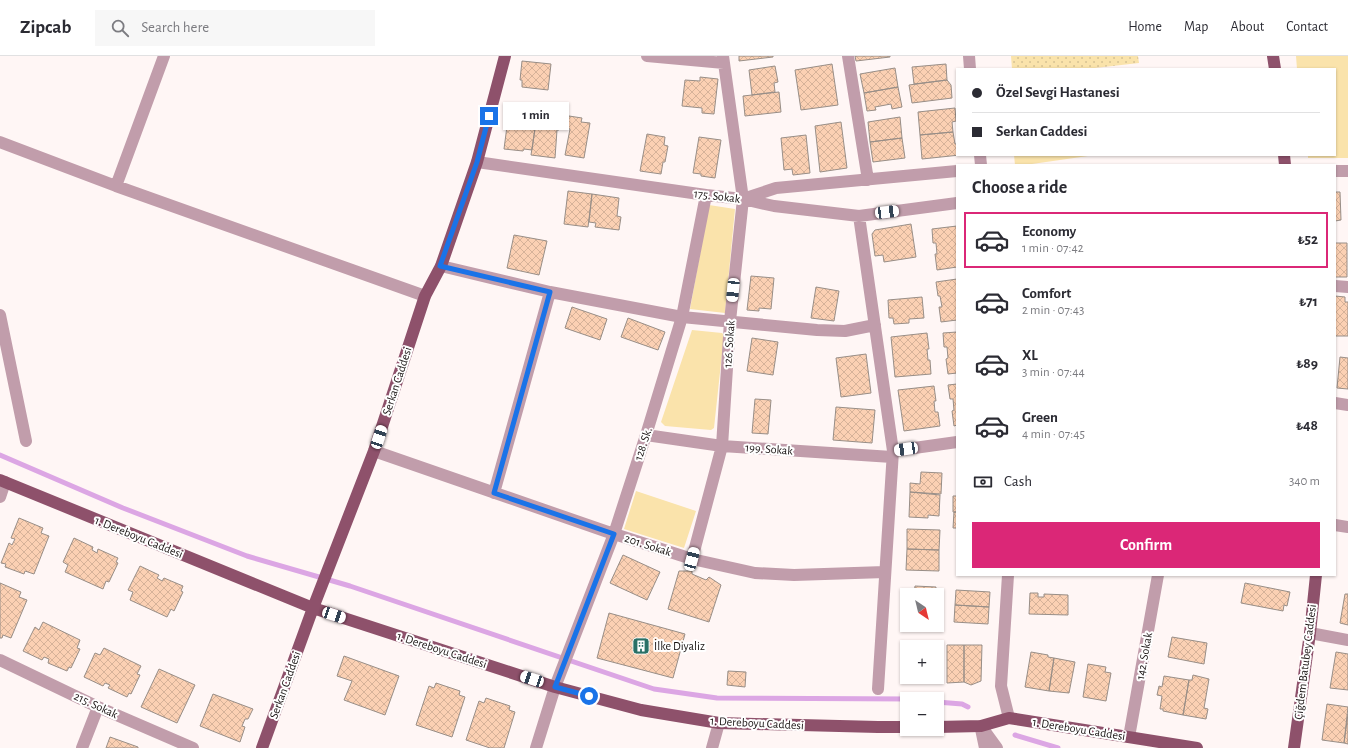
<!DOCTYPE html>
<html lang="en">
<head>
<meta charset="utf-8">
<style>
	:root { --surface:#fff; --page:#f7f7f7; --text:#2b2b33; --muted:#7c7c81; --line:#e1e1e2; --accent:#db2777 }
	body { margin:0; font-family:"Alegreya Sans",sans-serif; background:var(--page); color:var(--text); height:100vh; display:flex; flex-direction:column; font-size:15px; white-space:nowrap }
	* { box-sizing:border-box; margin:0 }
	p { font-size:13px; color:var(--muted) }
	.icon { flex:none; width:22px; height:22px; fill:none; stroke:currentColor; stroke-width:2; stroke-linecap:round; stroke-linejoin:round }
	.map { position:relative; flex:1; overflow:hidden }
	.drawer { position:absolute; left:956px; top:108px; width:380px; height:412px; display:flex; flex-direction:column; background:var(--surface); border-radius:0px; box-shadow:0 1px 3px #0004 }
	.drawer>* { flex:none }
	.hud { position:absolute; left:956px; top:12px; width:380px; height:88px; border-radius:0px; box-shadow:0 1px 3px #0004; display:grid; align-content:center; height:88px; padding:0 16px; background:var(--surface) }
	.needle { width:26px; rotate:145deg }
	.buttons { position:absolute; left:900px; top:532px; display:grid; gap:8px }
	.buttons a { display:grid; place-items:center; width:44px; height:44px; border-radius:0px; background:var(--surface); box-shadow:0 1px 3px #0004; font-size:20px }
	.end { position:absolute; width:18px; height:18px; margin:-9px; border:5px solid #1a73e8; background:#fff; box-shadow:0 0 0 2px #fff }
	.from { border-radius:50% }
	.bubble { position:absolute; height:28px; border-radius:0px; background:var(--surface); box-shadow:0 1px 3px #0004; font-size:13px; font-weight:700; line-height:28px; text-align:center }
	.car { position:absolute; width:12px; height:24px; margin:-12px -6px; border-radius:5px; box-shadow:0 0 3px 1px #0007; background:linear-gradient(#fff 24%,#345 0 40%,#fff 0 76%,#345 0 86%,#fff 0) }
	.hud b { display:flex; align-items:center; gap:14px; height:38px; font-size:15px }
	.hud b+b { border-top:1px solid var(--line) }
	.hud i { width:10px; height:10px; background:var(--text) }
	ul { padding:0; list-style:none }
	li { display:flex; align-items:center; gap:12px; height:56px; margin:0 8px 6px; padding:0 8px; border:2px solid transparent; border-radius:0px }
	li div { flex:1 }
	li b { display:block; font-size:15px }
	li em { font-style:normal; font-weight:700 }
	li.current { border-color:var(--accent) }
	li>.icon { width:36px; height:36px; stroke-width:1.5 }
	h2 { padding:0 16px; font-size:18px; line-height:48px }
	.pay { display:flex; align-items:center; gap:10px; height:44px; padding:0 16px; font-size:15px }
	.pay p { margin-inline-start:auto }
	.cta { display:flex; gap:8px; margin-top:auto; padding:8px 16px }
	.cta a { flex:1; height:46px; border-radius:0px; background:var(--accent); color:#fff; font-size:16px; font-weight:700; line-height:46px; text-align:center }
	header { display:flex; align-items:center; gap:24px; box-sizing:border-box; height:56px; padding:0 20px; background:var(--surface); border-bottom:1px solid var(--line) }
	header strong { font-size:19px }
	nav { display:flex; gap:22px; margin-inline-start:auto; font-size:14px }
	.search { width:280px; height:36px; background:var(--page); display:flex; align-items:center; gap:10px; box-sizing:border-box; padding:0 14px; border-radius:0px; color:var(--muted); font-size:15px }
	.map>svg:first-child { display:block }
</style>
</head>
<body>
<header>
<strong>Zipcab</strong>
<div class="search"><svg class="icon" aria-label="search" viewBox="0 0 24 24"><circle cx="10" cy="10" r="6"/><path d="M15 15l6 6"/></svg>Search here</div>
<nav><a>Home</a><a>Map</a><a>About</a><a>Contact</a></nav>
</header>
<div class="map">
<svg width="1348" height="692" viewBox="0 0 1348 692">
	<defs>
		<pattern id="grass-dots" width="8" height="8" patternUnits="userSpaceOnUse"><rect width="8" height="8" fill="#fae3ab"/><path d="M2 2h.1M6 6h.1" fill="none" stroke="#d6c292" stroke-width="1.8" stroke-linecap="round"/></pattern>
		<pattern id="building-cross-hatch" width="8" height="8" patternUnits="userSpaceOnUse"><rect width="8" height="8" fill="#fbd0b3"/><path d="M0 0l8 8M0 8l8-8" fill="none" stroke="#d6b299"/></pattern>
	</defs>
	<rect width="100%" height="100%" fill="#fff6f5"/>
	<path fill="url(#grass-dots)" d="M1011,0H1138L1139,7L1086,13H1012Z"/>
	<path fill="#fae3ab" d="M1296,0H1348V102H1308V99H1335V13H1297Z
		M1014,99H1095L1025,109H1015Z
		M709,149L735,153L725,257L690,253Z
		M692,274L722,277L724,279L714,372L711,374L665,370L661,366Z
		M636,435L696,455L684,492L624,473Z"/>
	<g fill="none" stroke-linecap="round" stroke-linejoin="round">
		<path stroke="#dca6e4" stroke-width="5" d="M0,399L123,452L247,500L350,530L654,633L717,642L911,643
			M937,646L962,648L968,651
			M1015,679L1058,692"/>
	</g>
	<path fill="url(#building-cross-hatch)" stroke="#988e87" d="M739,0H773V1L739,5Z
		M855,0H890V1L856,5Z
		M522,5L551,8L548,34L522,31V24H520Z
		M832,8L838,49L801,54L795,14Z
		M946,8L947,24L914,28L912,11Z
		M775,10L778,26L774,27L775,36L752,39L749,14Z
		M895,12L898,31L864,37L860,18Z
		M700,21L718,23L714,58L702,57V52L682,50L685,24L700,25Z
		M947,24L951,29L952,42L912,47L909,29Z
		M898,31L902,51L892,53L891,48L875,51L876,54L867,55L864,37Z
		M779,36L781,56L745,60L743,40Z
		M955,52L956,65L952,66L953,76L920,79L918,56Z
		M509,55L537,59L532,94L524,93L523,95L504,93Z
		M537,59L561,63L559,74H557L555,102L531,99Z
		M569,60L582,62L581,66L590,67L584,102L565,99L570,73L567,72Z
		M900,61L902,82L870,86L868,66Z
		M841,66L847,112L820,116L815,70Z
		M953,76L955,88H957V99H960L922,103L920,79Z
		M647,78L665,81L664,89L668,90L665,106H663L661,118L640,115Z
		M806,79L810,117L793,119L792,113L784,114L781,82Z
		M699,81L721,84L715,122L701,120V118L693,117Z
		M902,82L905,102L873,106L870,86Z
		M1335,130V136H1340L1341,164L1335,165Z
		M568,135L592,138L588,171L564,168Z
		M592,138L619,142L617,160L621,161L619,174L595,171L596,167L589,166Z
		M911,168L916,201L884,206L883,199L875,200L872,178L875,174Z
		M957,170V211L937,214L935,198H937L936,187H933L932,173Z
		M514,179L547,185L539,219L507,212Z
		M1335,187H1347V221H1335Z
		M751,220L774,222L771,253L759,252V255L747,254Z
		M957,223V264L941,266L939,251H942L940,240H938L936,226Z
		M816,231L839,235L834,265L811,262Z
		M1335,240L1345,241V246H1348V280H1335Z
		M922,241L924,262L909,263V267L894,268L893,262H889L888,244Z
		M572,251L607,263L600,284L565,272Z
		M628,262L665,276L658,294L621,281Z
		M957,276V317L948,318L946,303L948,302L947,291H944L943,277Z
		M927,277L929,293H927L928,304H930L931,318L895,321L891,281Z
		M752,282L778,286L773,319L747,315Z
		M866,298L871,337L841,341L836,302Z
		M1340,301L1348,302V333L1337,332Z
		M957,328V369L954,370L952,355L954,354L953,343H950L948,329Z
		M934,330L936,345H934L935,356H938L940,370L904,375L898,334Z
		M755,343L771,344L768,378L752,377Z
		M836,351L875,354L872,387L833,384Z
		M921,416L942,417L941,438L910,436V427L920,428Z
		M910,436L940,439L939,460L928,459V462L909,461Z
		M953,440H957V456H953Z
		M954,456H957V472H953Z
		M19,462L43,472L41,477L49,480L34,518L25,515L24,518L5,511L6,508L1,507L9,487L12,489L15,483L11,482Z
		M907,473L940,474L939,494L907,493Z
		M74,482L93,491L92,494L97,497L98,493L118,502L116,506L118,507L109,526L106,525L103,533L65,516L68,509L63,506Z
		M907,493L939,494V515L906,514Z
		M623,499L660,516L647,544L610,527Z
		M140,510L159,519L157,522L162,525L164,522L183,530L181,535L183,536L174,555L171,553L167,561L130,544L133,536L128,534Z
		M679,515H692V518L706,524L709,521L721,529L709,566L668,553Z
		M0,527L21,536L19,541L27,544L11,582L3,579L2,582H0Z
		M1245,527L1290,536L1287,550L1284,549L1283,555L1241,547Z
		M915,530L936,531L935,539H914Z
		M956,534L990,536L989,551L955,549Z
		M1030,537H1038V541H1044V538L1068,539V559L1029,558Z
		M1345,538H1348V569L1340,567Z
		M955,549L989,551L988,568L954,566Z
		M609,557L685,578L673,622L597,602Z
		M43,566L80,584L77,592L80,593L71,612L69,611L67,615L48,607L49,603L44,601L42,604L23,595L35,571L39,574Z
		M1172,581L1207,587L1204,608L1168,601Z
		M947,589H964V626L947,627Z
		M964,589H982L981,625L971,629L964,626Z
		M104,592L141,610L137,618L140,619L131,638L129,637L127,641L108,632L110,629L105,627L103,630L84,621L95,597L100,599Z
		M1031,596L1048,599V601L1054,602L1049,635L1025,631Z
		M1336,596L1348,598V634L1330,632Z
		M344,600L399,620L385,659L344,644L352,625L337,620Z
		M1054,602L1075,606L1069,637L1049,635Z
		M1088,608L1106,611L1105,616L1111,617L1106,645L1083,641Z
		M159,613L195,629L177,667L141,651Z
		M728,615L746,616L745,631L727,629Z
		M1193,619L1209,623L1204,652L1208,653L1206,663L1183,659L1189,624H1192Z
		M1164,620L1189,624L1183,659L1163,655V653H1160L1162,640L1157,639L1159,630L1162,631Z
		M436,627L460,635L459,639L465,641L452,681L416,669L429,630L434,632Z
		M213,638L253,653L248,663H245L242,670L245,671L240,686L200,670Z
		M486,642L510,650L509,654L515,656L504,692H490L466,684L479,645L484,647Z
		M1327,648L1348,651L1344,687L1322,684Z
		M1348,658V688L1344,687Z
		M110,681L138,691V692H106Z"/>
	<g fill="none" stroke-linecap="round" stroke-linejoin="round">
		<path stroke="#c19dab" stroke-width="12" d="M164,0L116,130L425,240
			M647,0L724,7
			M848,0L868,124
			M969,0L970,13
			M0,86L116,130
			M980,99L981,109
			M477,106L706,139L743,143L774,150L859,160L957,147
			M1335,115H1348
			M743,143L776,132L957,115
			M859,160L893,395L878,633
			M441,210L550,236L682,261L817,274L845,275L875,269
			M1335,230L1348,231
			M0,259L26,385
			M1335,347L1348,349
			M646,379L722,390L892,401
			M374,395L605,475L692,503L755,517L794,519L885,516
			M893,395L957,386
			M494,437L550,236
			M0,441L5,426
			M1335,469L1348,471
			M692,503L722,390L730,265L743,143L723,0
			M1008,519L1001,630L1009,662
			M1310,577L1348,584
			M0,604L98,651L193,692
			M981,670L997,692
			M981,673L985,692
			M1129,681L1158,519
			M82,692L98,651
			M536,692L555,631L614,478L646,379L682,261L706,139
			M712,692L719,667"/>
		<path stroke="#8e516b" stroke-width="12" d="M1273,0L1275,13
			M1284,99L1285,109
			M0,424L313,552L555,631L641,654L719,667L878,671H907
			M937,671L981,670L1009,662L1197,692
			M262,692L313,552L374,395L425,240L441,210L477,106L505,0
			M1294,692L1310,577L1316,519"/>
	</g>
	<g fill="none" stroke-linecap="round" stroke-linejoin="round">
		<path stroke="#1a73e8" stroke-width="5" d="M489,60L477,106L440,210L550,236L494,437L614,478L555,631L589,640"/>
	</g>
	<defs>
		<g id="building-square" transform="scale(0.9)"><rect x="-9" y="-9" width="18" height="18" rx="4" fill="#297066" stroke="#fff"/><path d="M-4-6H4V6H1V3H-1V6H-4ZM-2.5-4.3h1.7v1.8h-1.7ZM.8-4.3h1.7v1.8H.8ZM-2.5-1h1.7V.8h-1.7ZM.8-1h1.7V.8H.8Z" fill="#fff"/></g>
	</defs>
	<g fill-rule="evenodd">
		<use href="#building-square" x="641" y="590"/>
	</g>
	<g text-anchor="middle" stroke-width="4" stroke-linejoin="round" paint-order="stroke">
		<g font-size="12" fill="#181312" stroke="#fff">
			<text transform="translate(717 140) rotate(7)" y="4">175. Sokak</text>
			<text transform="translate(729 288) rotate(-86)" y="4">126. Sokak</text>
			<text transform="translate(397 325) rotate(-72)" y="4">Serkan Caddesi</text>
			<text transform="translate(643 388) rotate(-72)" y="4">128. Sk.</text>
			<text transform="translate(769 393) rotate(4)" y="4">199. Sokak</text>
			<text transform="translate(139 481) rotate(22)" y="4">1. Dereboyu Caddesi</text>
			<text transform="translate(648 489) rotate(18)" y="4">201. Sokak</text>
			<text transform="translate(442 594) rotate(18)" y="4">1. Dereboyu Caddesi</text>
			<text transform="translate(1144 600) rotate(-80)" y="4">142. Sokak</text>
			<text transform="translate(1305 606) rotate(-83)" y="4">Çiğdem Batubey Caddesi</text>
			<text transform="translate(285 629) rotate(-70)" y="4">Serkan Caddesi</text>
			<text transform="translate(96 649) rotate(25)" y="4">215. Sokak</text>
			<text transform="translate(757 667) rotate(3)" y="4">1. Dereboyu Caddesi</text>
			<text transform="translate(1079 673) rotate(9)" y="4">1. Dereboyu Caddesi</text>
		</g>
		<g font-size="12" fill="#181312" stroke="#fff" text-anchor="start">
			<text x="654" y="594">İlke Diyaliz</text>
		</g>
	</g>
</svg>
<div class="buttons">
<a><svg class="needle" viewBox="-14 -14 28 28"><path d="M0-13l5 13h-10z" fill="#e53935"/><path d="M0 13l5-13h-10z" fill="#7c7c81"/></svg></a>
<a>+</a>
<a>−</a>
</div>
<i class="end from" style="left:589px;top:640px"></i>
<i class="end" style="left:489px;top:60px"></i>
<div class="bubble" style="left:503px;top:46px;width:66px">1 min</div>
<i class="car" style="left:887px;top:156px;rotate:83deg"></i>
<i class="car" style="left:733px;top:234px;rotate:186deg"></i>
<i class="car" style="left:379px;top:381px;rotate:18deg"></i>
<i class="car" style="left:906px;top:393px;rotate:262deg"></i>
<i class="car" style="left:692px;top:503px;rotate:15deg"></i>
<i class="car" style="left:334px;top:559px;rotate:108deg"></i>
<i class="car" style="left:532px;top:623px;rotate:288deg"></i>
<div class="hud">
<b><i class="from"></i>Özel Sevgi Hastanesi</b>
<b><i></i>Serkan Caddesi</b>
</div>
<section class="drawer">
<h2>Choose a ride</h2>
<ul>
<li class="current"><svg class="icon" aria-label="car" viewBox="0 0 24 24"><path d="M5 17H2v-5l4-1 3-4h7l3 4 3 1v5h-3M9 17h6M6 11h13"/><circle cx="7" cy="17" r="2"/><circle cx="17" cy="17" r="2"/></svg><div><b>Economy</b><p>1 min · 07:42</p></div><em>₺52</em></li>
<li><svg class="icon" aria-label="car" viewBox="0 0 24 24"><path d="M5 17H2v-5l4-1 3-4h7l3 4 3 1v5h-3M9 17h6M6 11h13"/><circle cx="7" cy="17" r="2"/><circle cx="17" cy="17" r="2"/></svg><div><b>Comfort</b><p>2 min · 07:43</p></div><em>₺71</em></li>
<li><svg class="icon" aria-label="car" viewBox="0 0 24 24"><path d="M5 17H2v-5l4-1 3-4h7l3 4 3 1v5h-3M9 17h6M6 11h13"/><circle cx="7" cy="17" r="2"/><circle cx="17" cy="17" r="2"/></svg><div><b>XL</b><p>3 min · 07:44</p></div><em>₺89</em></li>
<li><svg class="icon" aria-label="car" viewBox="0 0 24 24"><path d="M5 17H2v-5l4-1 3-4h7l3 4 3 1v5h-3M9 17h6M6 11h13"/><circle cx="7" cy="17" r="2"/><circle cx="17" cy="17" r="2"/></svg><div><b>Green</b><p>4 min · 07:45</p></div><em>₺48</em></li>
</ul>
<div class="pay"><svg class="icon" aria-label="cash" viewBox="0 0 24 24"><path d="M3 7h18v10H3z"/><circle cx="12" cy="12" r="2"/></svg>Cash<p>340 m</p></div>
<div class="cta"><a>Confirm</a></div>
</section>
</div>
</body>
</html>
